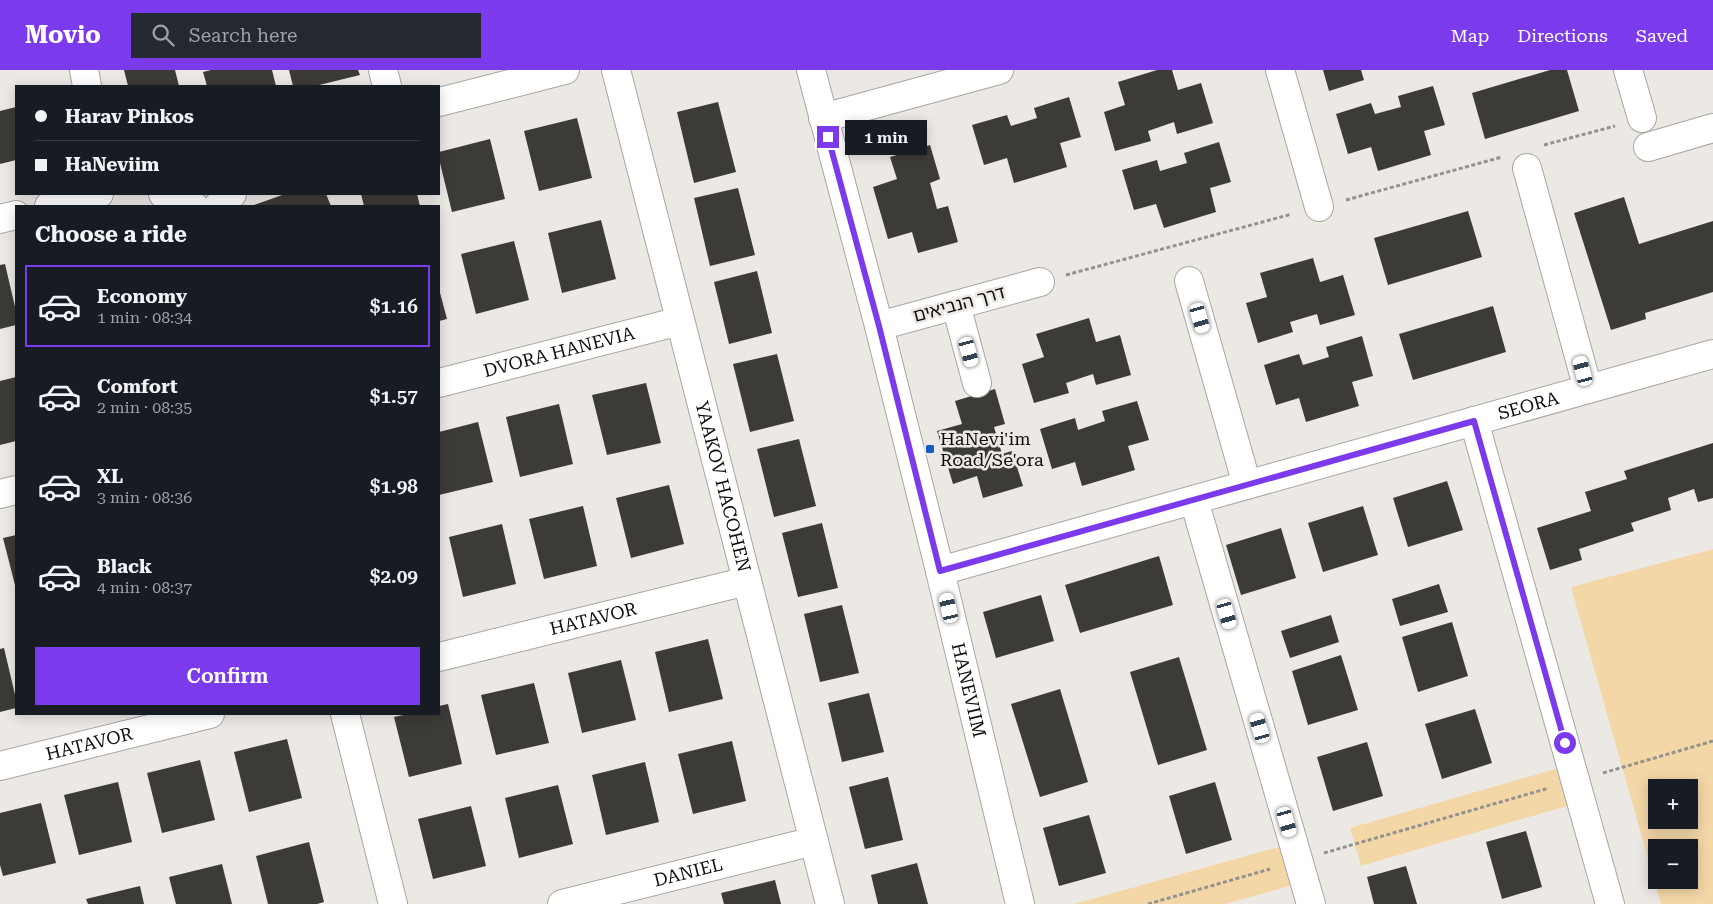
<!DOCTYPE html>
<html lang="en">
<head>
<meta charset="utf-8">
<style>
	:root { --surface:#171b24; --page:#242831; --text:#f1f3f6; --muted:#9ea1a6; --line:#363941; --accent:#7c3aed }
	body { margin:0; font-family:"Roboto Serif","Noto Sans Hebrew",serif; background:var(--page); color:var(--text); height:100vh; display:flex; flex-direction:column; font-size:19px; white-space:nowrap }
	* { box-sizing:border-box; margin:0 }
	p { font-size:16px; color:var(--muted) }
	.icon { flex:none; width:28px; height:28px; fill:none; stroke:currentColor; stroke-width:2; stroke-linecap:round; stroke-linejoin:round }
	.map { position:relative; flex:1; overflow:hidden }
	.side { position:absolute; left:15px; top:135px; width:425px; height:510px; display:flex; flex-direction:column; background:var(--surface); border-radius:0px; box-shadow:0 2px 12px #0003 }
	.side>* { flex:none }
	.guide { position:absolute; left:15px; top:15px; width:425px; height:110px; border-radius:0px; box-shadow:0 2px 12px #0003; display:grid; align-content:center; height:110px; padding:0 20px; background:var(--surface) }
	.buttons { position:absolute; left:1648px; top:709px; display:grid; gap:10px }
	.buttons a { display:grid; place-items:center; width:50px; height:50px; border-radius:0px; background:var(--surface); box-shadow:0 2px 12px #0003; font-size:25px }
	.end { position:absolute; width:22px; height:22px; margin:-11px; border:6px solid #7c3aed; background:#fff; box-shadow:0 0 0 2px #fff }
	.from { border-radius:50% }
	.bubble { position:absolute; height:35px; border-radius:0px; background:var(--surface); box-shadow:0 2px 12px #0003; font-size:16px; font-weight:600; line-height:35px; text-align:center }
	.car { position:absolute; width:15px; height:30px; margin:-15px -8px; border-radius:6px; box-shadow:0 0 4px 1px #0007; background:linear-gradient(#fff 24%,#345 0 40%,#fff 0 76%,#345 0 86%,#fff 0) }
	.guide b { display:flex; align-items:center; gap:18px; height:48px; font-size:19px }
	.guide b+b { border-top:1px solid var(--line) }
	.guide i { width:12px; height:12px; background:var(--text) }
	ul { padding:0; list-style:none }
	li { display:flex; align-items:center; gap:15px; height:82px; margin:0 10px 8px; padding:0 10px; border:2px solid transparent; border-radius:0px }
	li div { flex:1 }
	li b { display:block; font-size:19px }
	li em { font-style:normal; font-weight:600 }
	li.on { border-color:var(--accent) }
	li>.icon { width:45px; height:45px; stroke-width:1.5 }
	h2 { padding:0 20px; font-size:22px; line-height:60px }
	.cta { display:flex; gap:10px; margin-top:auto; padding:10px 20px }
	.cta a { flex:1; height:58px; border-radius:0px; background:var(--accent); color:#fff; font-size:20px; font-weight:600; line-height:58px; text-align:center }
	header { display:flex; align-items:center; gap:30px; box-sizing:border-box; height:70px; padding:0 25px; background:var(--accent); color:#fff }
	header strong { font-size:24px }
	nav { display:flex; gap:28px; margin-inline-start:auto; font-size:18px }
	.search { width:350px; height:45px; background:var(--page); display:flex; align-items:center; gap:12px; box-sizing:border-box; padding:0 18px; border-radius:0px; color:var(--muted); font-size:19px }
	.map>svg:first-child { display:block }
</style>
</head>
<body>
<header>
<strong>Movio</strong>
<div class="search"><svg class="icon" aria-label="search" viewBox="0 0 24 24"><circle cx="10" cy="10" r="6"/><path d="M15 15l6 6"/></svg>Search here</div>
<nav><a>Map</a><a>Directions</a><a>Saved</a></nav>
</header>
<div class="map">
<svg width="1713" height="834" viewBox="0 0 1713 834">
	<rect width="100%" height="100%" fill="#ece9e5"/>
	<path fill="#f4d7a7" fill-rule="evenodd" d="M1713,479V834H1661L1571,517ZM1656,718H1689V750H1656ZM1656,778H1689V810H1656Z
		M1559,698L1570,735L1361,796L1350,758Z
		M1293,773L1304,812L1225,834H1074Z"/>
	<path fill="#3d3b37" d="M124,0H175L179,16H128Z
		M211,0H272L276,16H207L203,2Z
		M289,0H358L360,5L315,16H293Z
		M1157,0H1172L1178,20L1201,13L1213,53L1177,64L1174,52L1148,61L1151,71L1115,81L1104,42L1125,35L1118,12Z
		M1323,0H1361L1364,10L1329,21Z
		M1550,0H1567L1579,41L1485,69L1472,23Z
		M1433,16L1445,55L1424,61L1431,85L1378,101L1371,77L1348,84L1336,44L1371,33L1375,44L1401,37L1398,26Z
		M1069,27L1081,67L1060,73L1067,97L1014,113L1007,88L984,95L972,55L1007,45L1011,56L1037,48L1034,38Z
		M718,32L736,102L694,113L677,42Z
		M16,37V90L0,94V41Z
		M577,48L592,108L539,121L524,61Z
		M490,69L505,129L452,142L439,89V82Z
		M1219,72L1231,112L1210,118L1216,142L1164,158L1156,134L1134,140L1122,100L1157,90L1160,101L1187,93L1184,83Z
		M930,75L940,109L930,113L937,139L948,136L958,172L918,183L912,162L888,169L873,117L897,109L890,87Z
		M738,118L755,185L710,196L694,128Z
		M285,124H326L331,136H251Z
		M361,124H417L420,136H364Z
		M1624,127L1639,174L1713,151V222L1645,243L1646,249L1611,260L1574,143Z
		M1468,141L1482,187L1388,215L1374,168Z
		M601,150L616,209L562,223L548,163Z
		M514,171L529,230L476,244L461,184Z
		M1313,188L1320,212L1343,205L1355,245L1320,255L1317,244L1290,252L1293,262L1258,273L1246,233L1267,227L1260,203Z
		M5,194L16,241V255L0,259V195Z
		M757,201L772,263L729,274L714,212Z
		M439,219L447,249L439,251Z
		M1493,236L1506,282L1413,310L1399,264Z
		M1089,248L1096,272L1120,265L1131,305L1096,315L1093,304L1066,313L1069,323L1034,333L1022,294L1044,287L1036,264Z
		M1362,266L1373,306L1352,312L1359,336L1306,352L1299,328L1276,335L1264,295L1299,284L1303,295L1329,287L1326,277Z
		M777,284L794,351L750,362L733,294Z
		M16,307V371L0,375V311Z
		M646,313L661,373L607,385L592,325Z
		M995,319L1005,354L994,357L1002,384L1012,381L1023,416L983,428L977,406L953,414L937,361L962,354L955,331Z
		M1137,331L1149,370L1128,376L1135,400L1082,416L1075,392L1052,399L1040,359L1075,348L1078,360L1105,351L1102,341Z
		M559,334L573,394L520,407L506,347Z
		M478,352L493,412L439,425V362Z
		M799,369L816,436L774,447L757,379Z
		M1713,373V428L1698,432L1694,419L1668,428L1671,440L1631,453L1634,461L1579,479L1582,490L1550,500L1537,458L1591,441L1585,422L1627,409L1624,401Z
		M1447,411L1463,460L1408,477L1393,428Z
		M669,415L684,474L631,488L616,428Z
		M583,436L597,496L544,509L529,449Z
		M1363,436L1378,485L1323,502L1308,453Z
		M822,453L838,518L798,527L782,463Z
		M502,454L516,514L463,527L449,467Z
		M1281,458L1296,508L1241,525L1226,475Z
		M16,465V519L3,468Z
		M1159,486L1173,535L1080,563L1065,515Z
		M1439,514L1448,542L1400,556L1392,529Z
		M1041,525L1054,571L996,588L983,542Z
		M842,535L859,603L820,612L804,544Z
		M1331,545L1339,572L1290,588L1281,561Z
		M1452,552L1468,606L1418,622L1402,567Z
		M708,569L723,629L669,642L655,582Z
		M4,578L16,629V638L0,642V579Z
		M1341,585L1358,640L1308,655L1292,601Z
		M1179,587L1207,680L1158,695L1130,602Z
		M621,590L636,650L582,663L568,603Z
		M534,613L549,673L496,685L481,625Z
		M1060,619L1088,712L1040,727L1011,634Z
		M869,623L884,682L842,692L828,633Z
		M448,634L462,694L409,707L394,647L408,644H439V636Z
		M1475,639L1492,693L1442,709L1425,654Z
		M287,669L302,728L249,742L234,682Z
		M732,671L746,731L693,744L678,684Z
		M1367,672L1383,726L1333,741L1317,687Z
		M200,690L215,750L162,763L147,703Z
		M645,692L659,752L606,765L592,705Z
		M888,707L903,770L865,779L849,717Z
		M118,712L132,772L79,785L64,725Z
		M1215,712L1232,770L1186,784L1169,726Z
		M558,715L573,774L519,788L505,728Z
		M41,733L56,793L3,806L0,795V743Z
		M471,736L486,796L433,809L418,749Z
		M1089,745L1106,803L1059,816L1043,758Z
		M1526,761L1542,817L1502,829L1486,772Z
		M309,772L324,832L317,834H268L256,786Z
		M917,793L928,834H878L871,805Z
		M222,794L232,834H176L169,807Z
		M1406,796L1417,834H1374L1367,807Z
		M775,810L781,834H724L721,823Z
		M140,816L144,834H88L86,829Z"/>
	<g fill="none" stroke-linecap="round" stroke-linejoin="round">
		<g stroke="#a9a6a2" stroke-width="30">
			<g id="minor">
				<path d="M84,0L87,16"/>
				<path d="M383,0L387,16"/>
				<path id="s1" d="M616,0L830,834"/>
				<path id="s2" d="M811,0L879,256L940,501L1020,834"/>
				<path d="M1280,0L1319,137"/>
				<path d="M1628,0L1642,48"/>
				<path d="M439,32L565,0"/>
				<path d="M823,48L999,0"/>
				<path d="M1648,77L1713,58"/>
				<path d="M1527,98L1588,319"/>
				<path d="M163,124L194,136"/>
				<path d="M49,136L99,124"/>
				<path d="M218,136L232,124"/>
				<path d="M0,149L16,145"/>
				<path d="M1189,211L1247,415"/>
				<path d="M956,235L977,313"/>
				<path d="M879,256L1040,212"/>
				<path id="s3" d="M439,313L680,251"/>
				<path d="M1474,351L1610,834"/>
				<path d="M0,424L16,420"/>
				<path d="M1194,430L1311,834"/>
				<path id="s4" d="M940,501L1713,284"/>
				<path id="s5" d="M439,587L747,511"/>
				<path d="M345,644L393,834"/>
				<path id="s6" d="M0,696L210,644"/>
				<path id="s7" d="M562,834L814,771"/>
			</g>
		</g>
		<path stroke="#94928f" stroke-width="3" stroke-dasharray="4 2.5" stroke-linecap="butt" d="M1544,75L1615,56
			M1346,130L1502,87
			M1066,205L1292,144
			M1603,703L1713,671
			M1324,783L1549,718
			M1148,834L1270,799"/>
		<use href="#minor" stroke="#fff" stroke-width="28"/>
	</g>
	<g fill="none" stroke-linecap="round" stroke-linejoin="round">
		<path stroke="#7c3aed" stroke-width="6" d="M828,67L879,256L940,501L1474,351L1565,673"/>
	</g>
	<rect fill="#145bc6" stroke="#ece9e5" stroke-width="2" x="925" y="374" width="10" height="10" rx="2.5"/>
	<g text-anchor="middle" stroke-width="5" stroke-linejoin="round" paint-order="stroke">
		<g font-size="18" fill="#0f0e0d" stroke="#ece9e5">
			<text transform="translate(959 234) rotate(-15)" y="6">דרך הנביאים</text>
			<text dy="6" stroke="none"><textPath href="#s3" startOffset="124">DVORA HANEVIA</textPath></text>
			<text dy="6" stroke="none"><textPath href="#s4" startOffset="611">SEORA</textPath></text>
			<text dy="6" stroke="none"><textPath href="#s1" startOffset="430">YAAKOV HACOHEN</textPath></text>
			<text dy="6" stroke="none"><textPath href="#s5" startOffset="159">HATAVOR</textPath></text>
			<text dy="6" stroke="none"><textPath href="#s2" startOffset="640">HANEVIIM</textPath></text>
			<text dy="6" stroke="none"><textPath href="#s6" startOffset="92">HATAVOR</textPath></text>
			<text dy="6" stroke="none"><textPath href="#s7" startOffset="130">DANIEL</textPath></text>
		</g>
		<g font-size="18" fill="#0f0e0d" stroke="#ece9e5" text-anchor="start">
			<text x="940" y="375">HaNevi'im<tspan x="940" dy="21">Road/Se'ora</tspan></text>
		</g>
	</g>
</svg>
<div class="buttons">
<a>+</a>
<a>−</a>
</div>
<i class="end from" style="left:1565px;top:673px"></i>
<i class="end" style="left:828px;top:67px"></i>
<div class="bubble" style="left:845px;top:50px;width:82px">1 min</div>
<i class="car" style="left:1200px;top:248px;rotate:164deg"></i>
<i class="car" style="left:969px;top:282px;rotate:165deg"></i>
<i class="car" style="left:1583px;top:301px;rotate:345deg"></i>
<i class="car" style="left:949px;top:538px;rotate:347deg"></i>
<i class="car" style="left:1227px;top:544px;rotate:164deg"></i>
<i class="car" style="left:1260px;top:658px;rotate:344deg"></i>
<i class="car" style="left:1287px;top:752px;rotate:164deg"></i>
<div class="guide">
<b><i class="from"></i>Harav Pinkos</b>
<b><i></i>HaNeviim</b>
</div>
<section class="side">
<h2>Choose a ride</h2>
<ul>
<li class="on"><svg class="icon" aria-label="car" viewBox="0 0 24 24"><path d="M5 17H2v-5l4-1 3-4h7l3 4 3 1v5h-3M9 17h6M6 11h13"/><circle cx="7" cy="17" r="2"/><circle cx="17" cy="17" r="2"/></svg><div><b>Economy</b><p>1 min · 08:34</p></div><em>$1.16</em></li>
<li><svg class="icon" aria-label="car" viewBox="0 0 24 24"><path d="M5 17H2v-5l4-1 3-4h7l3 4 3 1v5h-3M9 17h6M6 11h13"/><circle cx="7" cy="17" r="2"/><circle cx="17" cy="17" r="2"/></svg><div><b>Comfort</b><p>2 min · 08:35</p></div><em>$1.57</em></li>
<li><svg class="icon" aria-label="car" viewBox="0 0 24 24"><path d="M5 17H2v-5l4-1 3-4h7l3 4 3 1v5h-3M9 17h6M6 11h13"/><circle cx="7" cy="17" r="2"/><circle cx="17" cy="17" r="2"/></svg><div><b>XL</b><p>3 min · 08:36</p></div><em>$1.98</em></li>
<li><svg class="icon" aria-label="car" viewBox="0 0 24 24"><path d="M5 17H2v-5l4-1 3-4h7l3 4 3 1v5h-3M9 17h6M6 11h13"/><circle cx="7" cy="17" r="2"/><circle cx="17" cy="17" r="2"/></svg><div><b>Black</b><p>4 min · 08:37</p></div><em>$2.09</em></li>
</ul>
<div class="cta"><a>Confirm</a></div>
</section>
</div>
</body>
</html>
